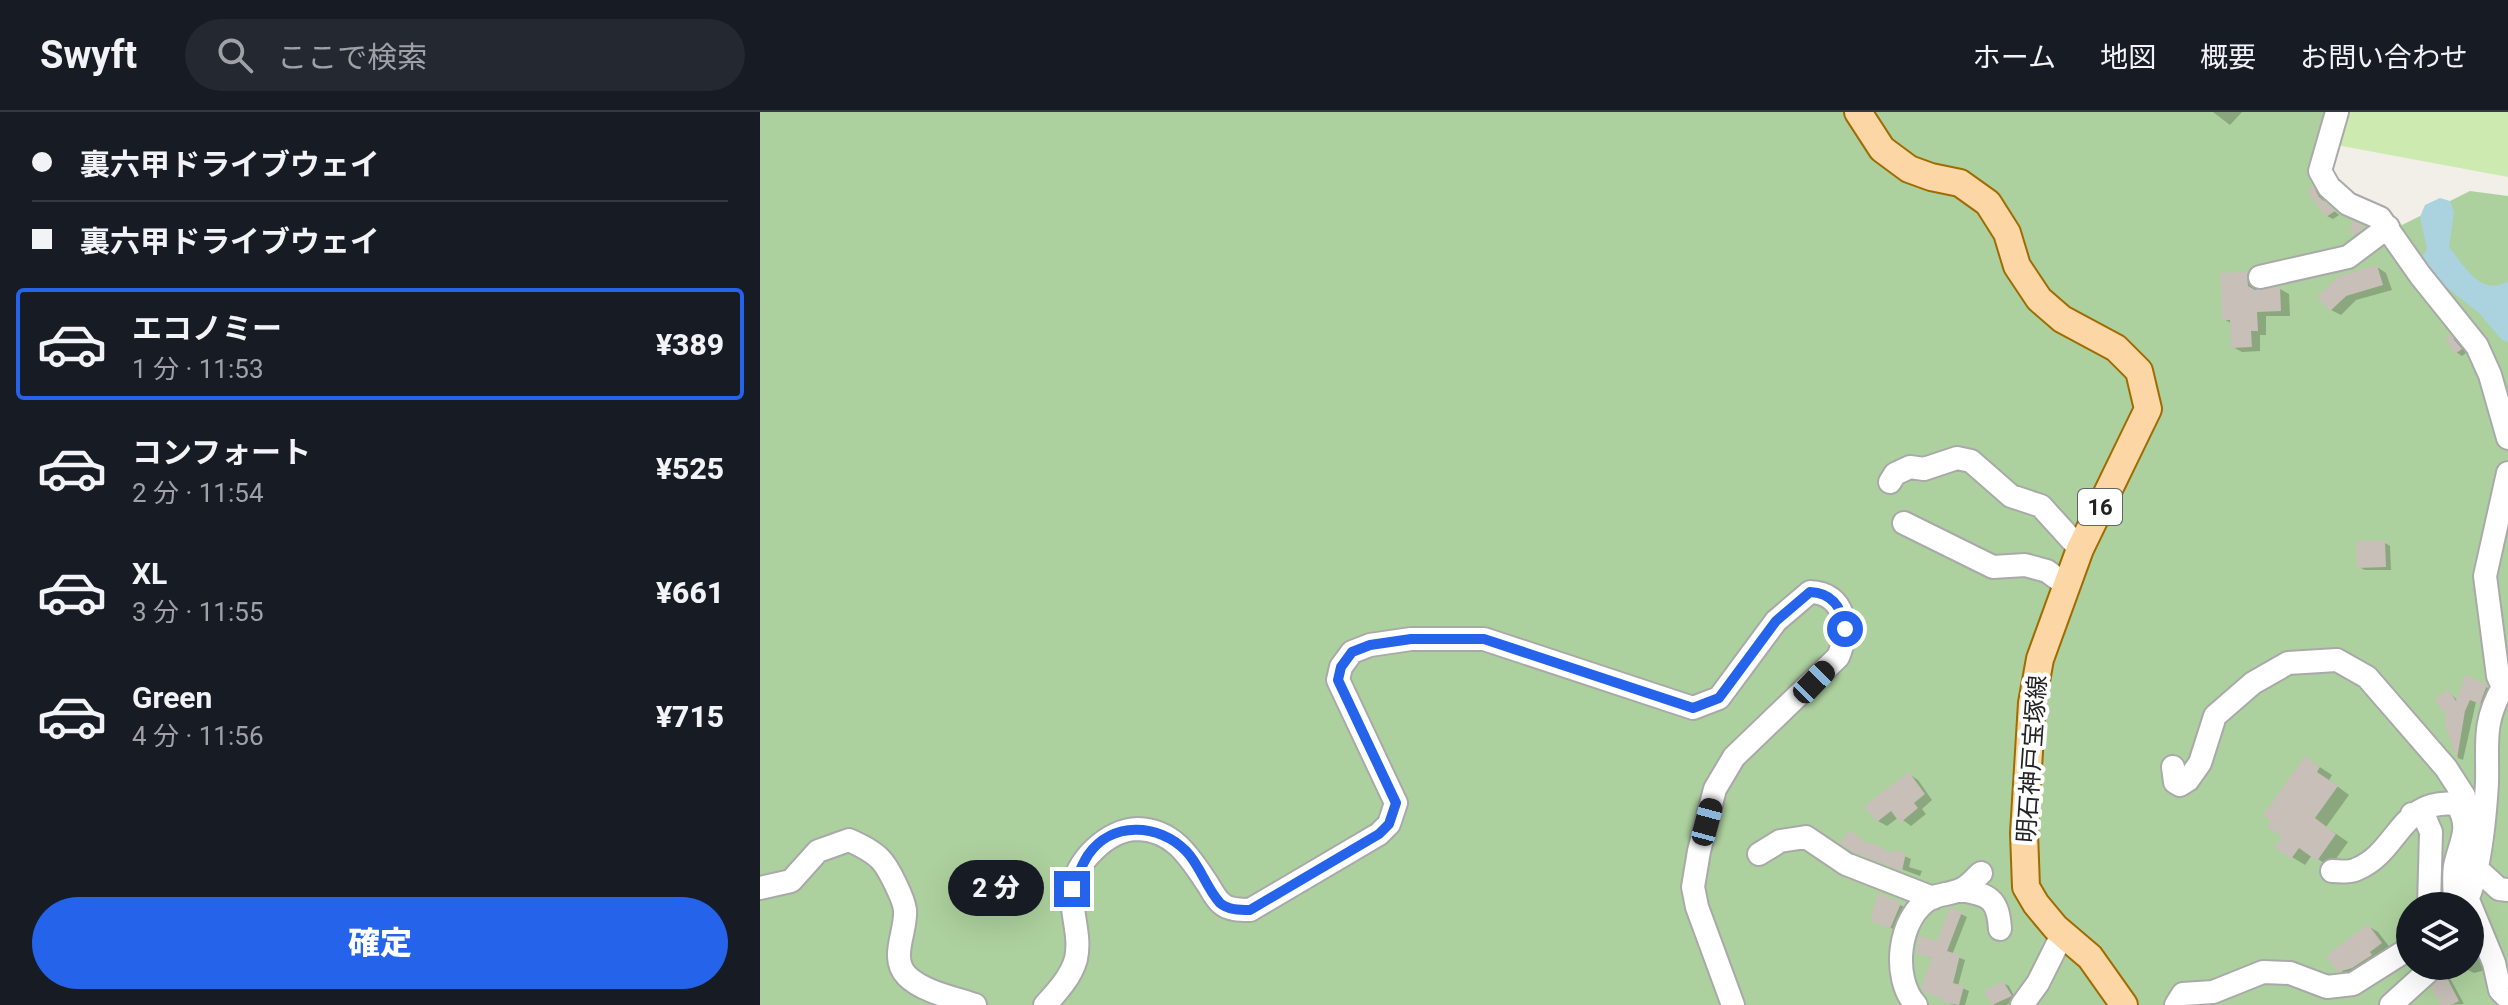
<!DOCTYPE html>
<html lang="ja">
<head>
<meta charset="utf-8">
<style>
	:root { --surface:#171b24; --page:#242831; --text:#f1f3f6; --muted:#9ea1a6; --line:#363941; --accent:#2563eb }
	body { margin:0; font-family:Roboto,"Noto Sans JP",sans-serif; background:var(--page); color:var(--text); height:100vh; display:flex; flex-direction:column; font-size:30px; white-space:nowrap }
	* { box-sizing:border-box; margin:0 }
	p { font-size:26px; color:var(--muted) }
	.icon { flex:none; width:44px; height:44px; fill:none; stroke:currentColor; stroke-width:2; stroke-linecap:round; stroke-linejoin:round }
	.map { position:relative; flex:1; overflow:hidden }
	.side { display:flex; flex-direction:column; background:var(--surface); width:760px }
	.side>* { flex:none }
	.top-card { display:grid; align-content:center; height:176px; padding:0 32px; background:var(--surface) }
	.buttons { position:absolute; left:1636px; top:780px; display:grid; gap:16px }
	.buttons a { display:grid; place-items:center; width:88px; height:88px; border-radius:50%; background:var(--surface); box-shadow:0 8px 32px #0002; font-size:40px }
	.end { position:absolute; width:36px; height:36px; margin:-18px; border:10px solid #2563eb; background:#fff; box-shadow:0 0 0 4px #fff }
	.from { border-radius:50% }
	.bubble { position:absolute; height:56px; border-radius:28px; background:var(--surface); box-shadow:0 8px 32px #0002; font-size:26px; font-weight:800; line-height:56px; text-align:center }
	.car { position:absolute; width:24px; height:48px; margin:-24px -12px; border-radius:10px; box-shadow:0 0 6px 2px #0007; background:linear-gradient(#222 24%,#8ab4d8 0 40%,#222 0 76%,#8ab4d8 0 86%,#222 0) }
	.top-card b { display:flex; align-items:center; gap:28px; height:76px; font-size:30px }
	.top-card b+b { border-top:2px solid var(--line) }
	.top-card i { width:20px; height:20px; background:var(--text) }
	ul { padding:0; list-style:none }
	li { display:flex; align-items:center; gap:24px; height:112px; margin:0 16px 12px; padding:0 16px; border:4px solid transparent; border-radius:8px }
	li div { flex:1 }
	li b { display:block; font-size:30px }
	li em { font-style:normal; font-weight:800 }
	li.selected { border-color:var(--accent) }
	li>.icon { width:72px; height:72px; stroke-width:1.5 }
	.action { display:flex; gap:16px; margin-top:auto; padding:16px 32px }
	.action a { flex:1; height:92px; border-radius:48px; background:var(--accent); color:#fff; font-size:32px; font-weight:800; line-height:92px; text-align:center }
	header { display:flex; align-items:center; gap:48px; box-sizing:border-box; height:112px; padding:0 40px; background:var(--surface); border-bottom:2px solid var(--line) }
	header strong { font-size:38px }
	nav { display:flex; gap:44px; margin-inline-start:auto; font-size:28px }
	.search { width:560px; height:72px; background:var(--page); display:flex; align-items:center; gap:20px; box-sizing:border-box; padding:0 28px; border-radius:44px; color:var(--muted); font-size:30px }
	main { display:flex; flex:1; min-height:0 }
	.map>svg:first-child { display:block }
</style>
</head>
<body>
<header>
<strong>Swyft</strong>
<div class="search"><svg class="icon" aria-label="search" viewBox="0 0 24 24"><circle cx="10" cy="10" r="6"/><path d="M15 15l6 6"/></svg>ここで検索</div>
<nav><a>ホーム</a><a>地図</a><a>概要</a><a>お問い合わせ</a></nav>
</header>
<main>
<section class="side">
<div class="top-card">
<b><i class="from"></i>裏六甲ドライブウェイ</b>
<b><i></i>裏六甲ドライブウェイ</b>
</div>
<ul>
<li class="selected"><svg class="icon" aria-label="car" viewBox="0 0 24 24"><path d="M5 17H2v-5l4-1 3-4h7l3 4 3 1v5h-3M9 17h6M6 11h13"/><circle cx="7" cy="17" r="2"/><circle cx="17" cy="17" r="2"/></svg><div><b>エコノミー</b><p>1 分 · 11:53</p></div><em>¥389</em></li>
<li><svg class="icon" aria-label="car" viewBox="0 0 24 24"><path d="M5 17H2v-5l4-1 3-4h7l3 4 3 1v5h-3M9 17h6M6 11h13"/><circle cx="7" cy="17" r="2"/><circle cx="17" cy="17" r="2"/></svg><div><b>コンフォート</b><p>2 分 · 11:54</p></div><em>¥525</em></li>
<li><svg class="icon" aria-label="car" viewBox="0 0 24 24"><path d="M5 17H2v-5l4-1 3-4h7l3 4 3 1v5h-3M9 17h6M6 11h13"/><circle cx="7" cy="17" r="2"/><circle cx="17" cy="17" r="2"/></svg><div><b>XL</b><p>3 分 · 11:55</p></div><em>¥661</em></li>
<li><svg class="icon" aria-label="car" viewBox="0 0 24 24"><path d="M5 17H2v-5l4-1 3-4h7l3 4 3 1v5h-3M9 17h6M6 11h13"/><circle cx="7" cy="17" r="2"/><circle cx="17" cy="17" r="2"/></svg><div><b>Green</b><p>4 分 · 11:56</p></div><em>¥715</em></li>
</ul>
<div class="action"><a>確定</a></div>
</section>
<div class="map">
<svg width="1748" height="893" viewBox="0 0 1748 893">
	<rect width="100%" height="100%" fill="#f2efe9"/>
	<path fill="#cdebb0" d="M1582,0H1748V65L1571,32Z"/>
	<path fill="#add19e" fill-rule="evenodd" d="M0,0H1564L1561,59L1642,113L1710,79L1748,84V893H0ZM1650,794H1710V854H1650Z"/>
	<path fill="#aad3df" d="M1680,86L1690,89L1694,100L1689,135C1704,153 1721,186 1748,169V230L1742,228L1719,201L1671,163L1660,148L1667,137L1660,105L1665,93Z"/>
	<path fill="#0003" d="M1453,0H1482L1470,13Z
		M1553,77L1559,80L1565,91L1579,103L1573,107L1567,104Z
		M1617,155L1626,161L1632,178L1596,188L1581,203L1571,198Z
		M1487,162L1496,167L1497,180L1520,177L1529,182L1530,204H1506V223H1500V239L1482,240L1473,235L1472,212L1464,207Z
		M1690,225L1696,228L1706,241L1702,244L1696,240Z
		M1625,431L1630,434L1631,458H1605L1599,455Z
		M1726,575L1732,578L1726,593L1716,590L1703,648L1698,646L1687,613L1689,580L1698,589Z
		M1546,646L1572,663L1569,668L1589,683L1566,715L1588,730L1570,755L1552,743L1545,753L1532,745L1524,724Z
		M1149,662L1158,668L1172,688L1162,697L1166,702L1151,714L1139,705L1127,714L1118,709Z
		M1110,735L1134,745L1135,740L1151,747L1149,755L1162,759L1160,764L1101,742Z
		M1140,793L1146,796L1136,818L1118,811Z
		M1201,802L1207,805L1192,843L1205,848L1198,874L1209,879L1205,893H1194L1185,889L1174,847L1158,840L1178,831Z
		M1608,814L1618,820L1631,837L1590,864L1580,858Z
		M1712,837L1718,841L1725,858L1714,861L1708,858Z
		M1686,864L1691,868L1704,892L1683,893Z
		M1243,871L1249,874L1256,888L1246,893H1234L1227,880Z"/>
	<path fill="#c7bfb8" d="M1553,74L1559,85L1575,99L1566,105L1547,79Z
		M1593,109L1605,115L1594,123L1589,119Z
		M1617,153L1623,173L1586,184L1570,199L1557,185L1579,164Z
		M1487,160L1488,174L1495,178L1520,175L1521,199L1497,200L1498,219H1491L1492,235L1471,236L1470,208H1462L1460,161Z
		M1690,223L1702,237L1695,242L1685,226Z
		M1596,429H1625L1626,455L1597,456Z
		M1705,563L1727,573L1720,592L1710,588L1705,599L1697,647L1685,613L1686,602L1674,588L1688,577L1696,589Z
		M1545,644L1560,655L1557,660L1578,674L1555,706L1576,722L1557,749L1539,736L1531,747L1514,735L1522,725L1507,715L1511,709L1503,703Z
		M1149,660L1165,682L1154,691L1158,696L1140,711L1131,699L1117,710L1104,694Z
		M1090,718L1109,733L1111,730L1132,742L1133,738L1146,741L1142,759L1093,740L1080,731Z
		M1118,781L1141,791L1130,817L1110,808Z
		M1190,795L1202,800L1187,839L1200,843L1193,871L1204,874L1199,893L1182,890L1183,887L1164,880L1161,876L1172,846L1156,841L1159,824L1177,829Z
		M1608,812L1622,831L1610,840L1612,843L1592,856L1578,860L1566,844Z
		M1685,862L1699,889L1691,893H1681L1671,875Z
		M1243,869L1252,884L1232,893L1224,879Z"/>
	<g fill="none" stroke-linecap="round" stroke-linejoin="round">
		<g stroke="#a9a9a9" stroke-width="26">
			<path id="minor" d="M1577,0L1560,59L1569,75L1588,92L1620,106L1660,163L1717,234L1730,263L1748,326
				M1500,165L1588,145L1628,115
				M1130,370L1135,362L1150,355L1164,357L1197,346L1211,349L1251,384L1281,394L1320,437
				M1144,411L1233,455L1265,453L1287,459L1306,473
				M1743,575L1738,564L1725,464L1748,361
				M1413,655L1415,670L1420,673L1428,668L1440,651L1455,604L1493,571L1528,551L1577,548L1607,565L1686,656L1704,684V704
				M1652,702L1665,706L1671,720L1669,794
				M999,742L1020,729L1046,725L1086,752L1173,786
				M1715,755L1739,777L1748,778
				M1572,759C1580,759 1590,761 1597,757C1639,740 1640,685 1697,692C1712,717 1700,729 1695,754C1693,767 1695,781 1695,794
				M0,776L31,769L58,739L89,728C100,733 113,739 121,748C128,755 144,787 145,798C147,819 129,846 147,864C163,880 195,886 215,893
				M1201,778C1229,783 1238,786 1240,817
				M1708,788L1734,851L1740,878L1748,886
				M1704,794C1720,765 1725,704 1727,671C1728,632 1722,611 1743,575L1748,573
				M285,893C297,880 311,865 316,847C321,824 311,802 312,780C314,750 348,717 378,717C413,718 429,744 447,771C451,777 455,786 461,791C468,798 480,798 490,798L619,722L629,712L636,691L578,568L581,555L592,540L610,533L651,527H724L933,596L959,586L1016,509L1050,480C1086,481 1090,518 1078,545L974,645L955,677L939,739L933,775L937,795L973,893
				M1156,893C1131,866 1138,804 1171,786C1180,782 1192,782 1202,777C1209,774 1215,766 1221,761
				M1262,893L1278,871L1303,821
				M1416,893L1423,882L1453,880L1503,860L1530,861L1567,875L1593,872L1650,836
				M1631,893L1674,854"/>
		</g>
		<g stroke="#a06b00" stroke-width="30">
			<path id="major" d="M1098,0L1122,37L1149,57L1171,65L1200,71L1228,91L1247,121L1257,154L1279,187L1302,207L1356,236L1379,259L1388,297L1320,437L1280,547L1272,591L1264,721L1266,775L1276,792L1296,816L1330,845L1364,893"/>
		</g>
		<use href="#minor" stroke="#fff" stroke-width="22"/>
		<use href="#major" stroke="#fcd6a4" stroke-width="26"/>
	</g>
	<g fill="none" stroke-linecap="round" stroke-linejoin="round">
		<path stroke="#2563eb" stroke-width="10" d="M312,777C317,766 321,754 328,743C351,709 399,711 426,739C440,753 446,776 460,791C468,798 480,798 490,798L619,722L629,712L636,691L578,568L581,555L592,540L610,533L651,527H724L933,596L959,586L1016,509L1050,480C1073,481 1082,496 1085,517"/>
	</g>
	<g text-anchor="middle" stroke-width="8" stroke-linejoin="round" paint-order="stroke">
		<rect fill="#fff" stroke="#646464" stroke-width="2" x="1318" y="377" width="44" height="36" rx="6"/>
		<g font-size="22" font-weight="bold" fill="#222">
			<text x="1340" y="403">16</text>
		</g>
		<g font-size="24" fill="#222" stroke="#fff">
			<text transform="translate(1272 647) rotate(-86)" y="8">明石神戸宝塚線</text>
		</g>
	</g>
</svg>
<div class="buttons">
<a><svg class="icon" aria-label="layers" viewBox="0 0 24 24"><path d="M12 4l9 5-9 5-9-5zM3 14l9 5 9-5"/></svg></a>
</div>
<i class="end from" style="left:1085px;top:517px"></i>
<i class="end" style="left:312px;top:777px"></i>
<div class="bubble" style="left:188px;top:748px;width:96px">2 分</div>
<i class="car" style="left:1054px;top:570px;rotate:44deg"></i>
<i class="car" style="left:947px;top:710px;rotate:15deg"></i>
</div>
</main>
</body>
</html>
